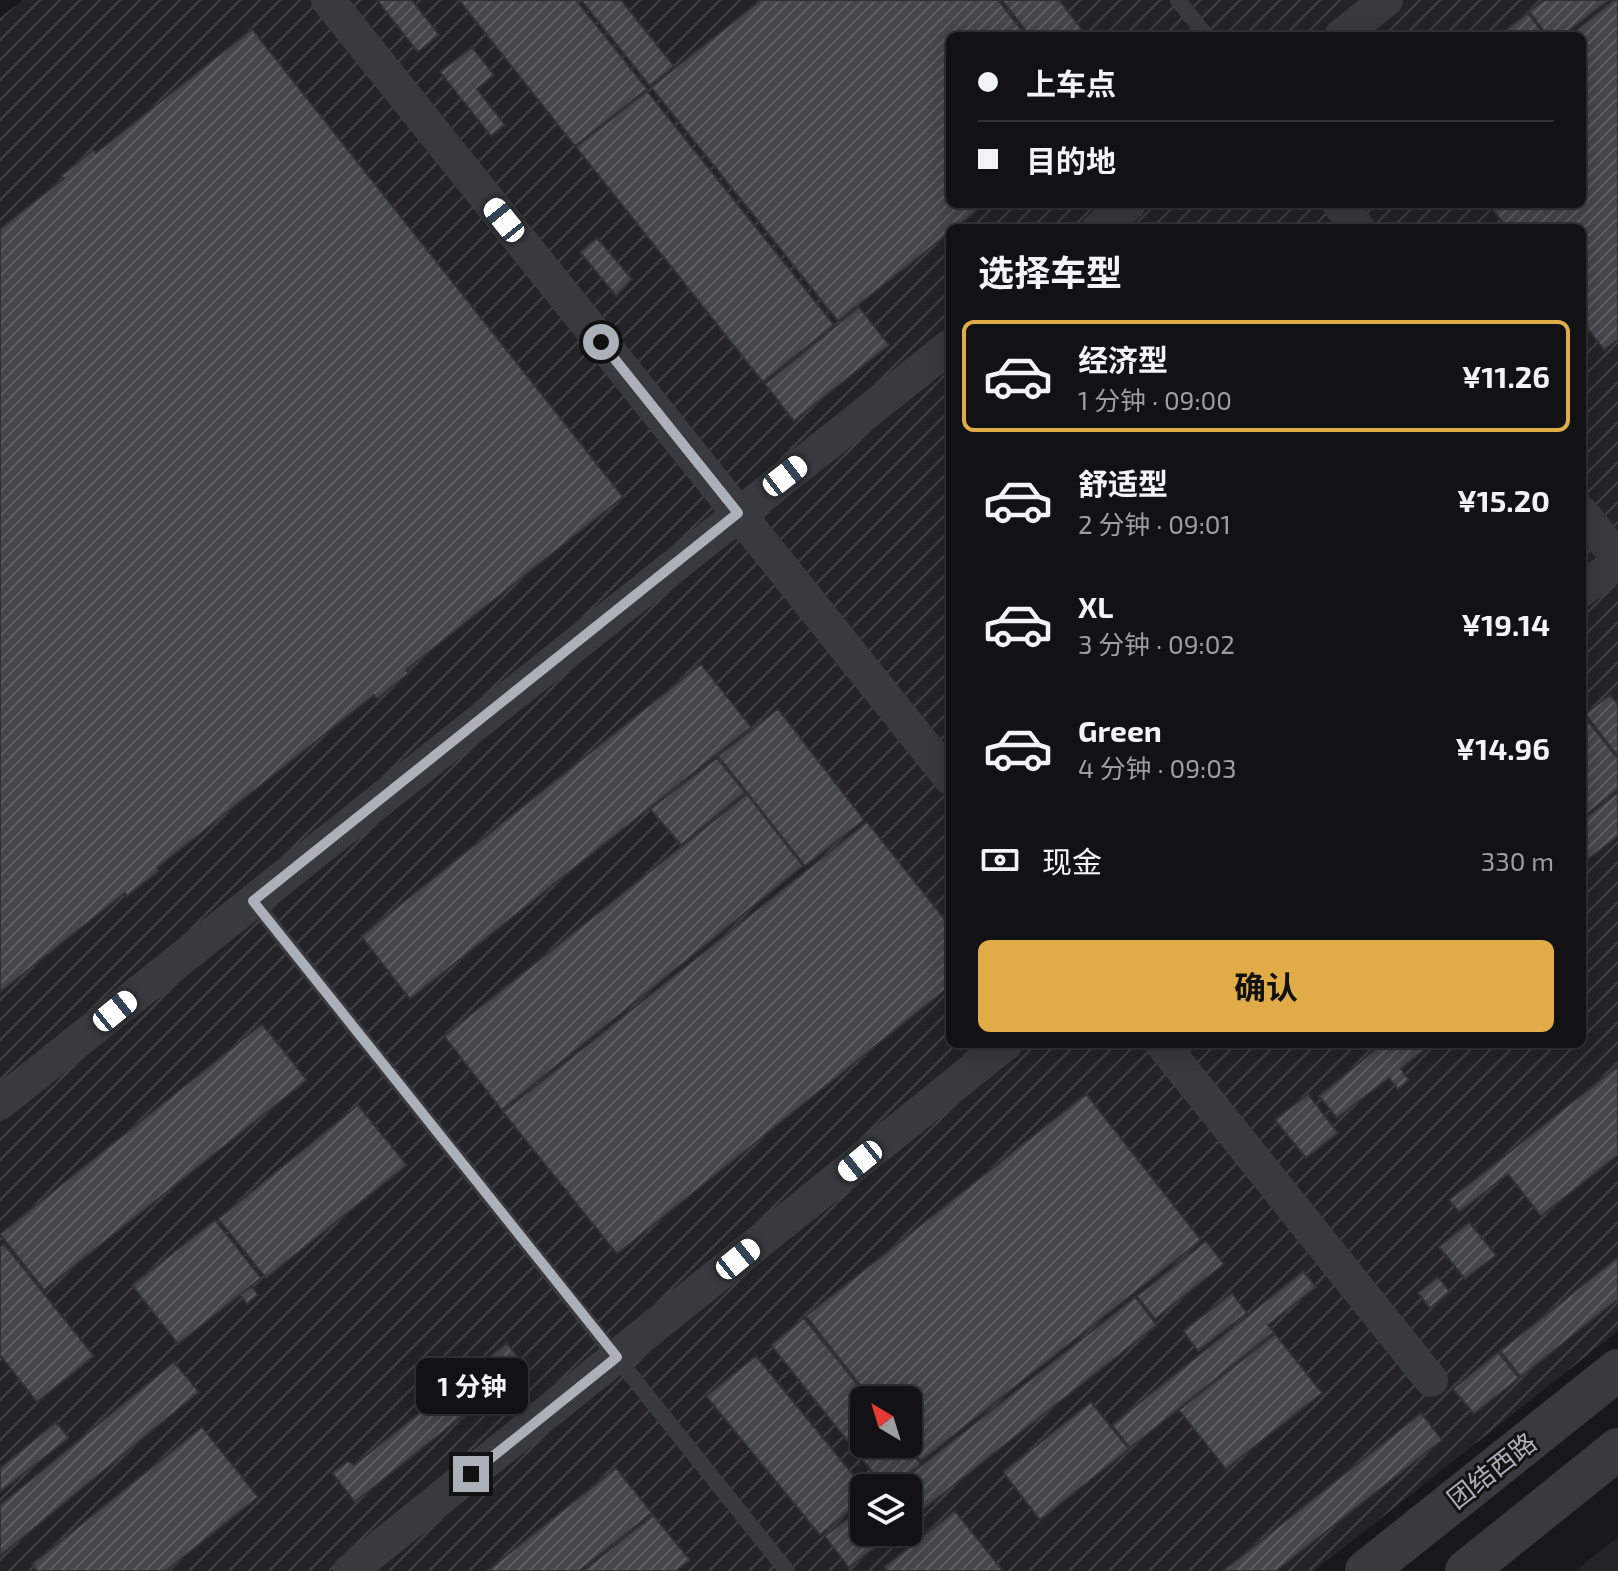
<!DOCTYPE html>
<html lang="zh">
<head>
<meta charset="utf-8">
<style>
	:root { --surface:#121214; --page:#1b1b1d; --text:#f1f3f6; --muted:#9c9ea0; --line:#313234; --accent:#e1ac48 }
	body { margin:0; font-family:"Exo 2","Noto Sans SC",sans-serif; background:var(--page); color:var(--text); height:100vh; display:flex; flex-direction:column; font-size:30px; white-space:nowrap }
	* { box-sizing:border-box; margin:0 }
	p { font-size:26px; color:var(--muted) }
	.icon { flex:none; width:44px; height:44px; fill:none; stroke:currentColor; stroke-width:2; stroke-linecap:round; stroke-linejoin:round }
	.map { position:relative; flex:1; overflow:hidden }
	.drawer { position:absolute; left:946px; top:224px; width:640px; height:824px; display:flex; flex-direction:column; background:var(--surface); border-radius:12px; box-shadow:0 4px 20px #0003,0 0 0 2px var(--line) }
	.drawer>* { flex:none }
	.top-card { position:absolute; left:946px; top:32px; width:640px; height:176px; border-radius:12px; box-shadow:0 4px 20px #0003,0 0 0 2px var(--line); display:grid; align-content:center; height:176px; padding:0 32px; background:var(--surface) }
	.needle { width:52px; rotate:322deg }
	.fabs { position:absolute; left:850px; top:1386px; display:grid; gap:16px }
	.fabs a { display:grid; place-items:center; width:72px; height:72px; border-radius:12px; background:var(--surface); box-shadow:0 4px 20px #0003,0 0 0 2px var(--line); font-size:40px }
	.end { position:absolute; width:36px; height:36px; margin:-18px; border:10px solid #acb0b8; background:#111; box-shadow:0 0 0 4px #111 }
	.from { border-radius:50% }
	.bubble { position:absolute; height:56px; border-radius:12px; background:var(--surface); box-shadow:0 4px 20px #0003,0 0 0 2px var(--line); font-size:26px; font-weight:700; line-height:56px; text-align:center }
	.car { position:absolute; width:24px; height:48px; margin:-24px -12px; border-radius:10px; box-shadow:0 0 6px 2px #0007; background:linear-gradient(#fff 24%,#345 0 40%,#fff 0 76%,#345 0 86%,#fff 0) }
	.top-card b { display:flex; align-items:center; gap:28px; height:76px; font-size:30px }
	.top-card b+b { border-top:2px solid var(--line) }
	.top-card i { width:20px; height:20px; background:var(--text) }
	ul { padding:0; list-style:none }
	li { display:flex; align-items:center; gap:24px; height:112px; margin:0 16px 12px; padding:0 16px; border:4px solid transparent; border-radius:12px }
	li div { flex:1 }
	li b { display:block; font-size:30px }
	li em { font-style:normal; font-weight:700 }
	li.selected { border-color:var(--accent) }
	li>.icon { width:72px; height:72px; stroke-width:1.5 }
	h2 { padding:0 32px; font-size:36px; line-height:96px }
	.pay { display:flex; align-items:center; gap:20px; height:88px; padding:0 32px; font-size:30px }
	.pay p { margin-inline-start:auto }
	.button { display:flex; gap:16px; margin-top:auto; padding:16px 32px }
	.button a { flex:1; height:92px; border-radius:12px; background:var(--accent); color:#111; font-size:32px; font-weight:700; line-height:92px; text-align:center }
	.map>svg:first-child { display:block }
</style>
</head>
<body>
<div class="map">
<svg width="1618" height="1571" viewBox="0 0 1618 1571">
	<defs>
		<pattern id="industrial-furrows" width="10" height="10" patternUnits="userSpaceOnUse" patternTransform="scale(2)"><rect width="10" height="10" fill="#242427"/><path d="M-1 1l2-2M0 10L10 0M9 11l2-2" fill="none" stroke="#414144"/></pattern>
		<pattern id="building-hatch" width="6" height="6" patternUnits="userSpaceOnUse" patternTransform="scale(2)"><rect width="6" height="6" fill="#45464a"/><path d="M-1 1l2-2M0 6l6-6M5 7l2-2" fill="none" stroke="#5d5e62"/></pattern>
	</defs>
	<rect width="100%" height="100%" fill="#18181a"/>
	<path fill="#242427" d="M1618,1537V1571H1575Z"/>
	<path fill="url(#industrial-furrows)" fill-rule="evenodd" d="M23,0H1618V1331L1314,1571H0V18ZM950,36H1582V204H950ZM950,228H1582V1044H950ZM864,1400H908V1444H864ZM864,1488H908V1532H864Z"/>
	<path fill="url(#building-hatch)" stroke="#323236" stroke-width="2" d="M377,0H412L439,35L418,52Z
		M459,0H576L647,89L575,146Z
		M581,0H621L674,66L650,86Z
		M761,0H998L1026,36H950V204H985L955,228H950V232L838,321L651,87Z
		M1002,0H1059L1087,36H1030Z
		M1544,0H1609L1562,36H1547L1529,11Z
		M1614,0H1618V339L1604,350L1582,321V228H1507L1488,204H1582V36H1569Z
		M1528,13L1545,36H1498Z
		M252,29L623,497L406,670L409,673L377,699L374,695L157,868L159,871L127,896L125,893L0,992V229L64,178L61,176L93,150L96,153Z
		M472,47L494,75L477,89L505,125L491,136L440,72Z
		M647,91L834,325L763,382L576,147Z
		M597,238L632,279L616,296L580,252Z
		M859,307L889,345L794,421L765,384Z
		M701,664L751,727L410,999L361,936Z
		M1610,695L1618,705V756L1585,714Z
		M778,709L864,820L805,866L718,756Z
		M1583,715L1618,759V789L1582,818Z
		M717,758L745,792L681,845L650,809Z
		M1618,792V836L1582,864V821Z
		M747,794L803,866L502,1110L444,1036Z
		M867,822L950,926V986L617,1254L503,1112Z
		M262,1024L307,1080L44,1290L0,1234Z
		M1382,1044H1423L1426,1048L1401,1069L1409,1080L1398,1089L1389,1078L1337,1118L1319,1096Z
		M1618,1066V1155L1541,1216L1508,1174L1459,1212L1449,1200Z
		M1086,1094L1201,1240L921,1461L907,1444L908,1400H872L806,1316Z
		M1308,1094L1338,1133L1306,1158L1275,1120Z
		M358,1105L407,1165L266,1278L218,1219Z
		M215,1220L261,1278L178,1344L132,1285Z
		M1469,1222L1496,1255L1465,1279L1439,1247Z
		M1206,1241L1224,1264L1155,1319L1137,1296Z
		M4,1244L94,1356L37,1402L0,1355V1247Z
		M1618,1257V1299L1521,1377L1500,1351Z
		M1303,1271L1316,1287L1268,1325L1274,1332L1130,1448L1112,1425Z
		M1438,1277L1450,1292L1430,1308L1418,1293Z
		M252,1286L258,1295L247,1304L240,1295Z
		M1232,1293L1247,1313L1198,1351L1183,1331Z
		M1135,1297L1157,1325L908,1521V1488H893Z
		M804,1318L870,1400H864V1444H905L921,1464L890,1488H885L771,1345Z
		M1275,1334L1322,1393L1226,1469L1179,1410Z
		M507,1343L525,1366L355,1502L332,1473L348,1461L354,1465Z
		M1498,1352L1519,1378L1474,1414L1453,1389Z
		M756,1356L864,1488V1499L820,1535L706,1396Z
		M174,1362L199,1392L0,1556V1505Z
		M1091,1402L1129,1449L1040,1520L1003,1472Z
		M1421,1413L1442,1440L1276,1571H1223Z
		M56,1422L69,1438L0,1492V1468Z
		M202,1427L258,1497L166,1571H37L32,1564Z
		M616,1468L652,1513L579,1571H487Z
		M864,1506V1532H895L849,1568L825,1536Z
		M955,1511L1003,1571H887L884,1567Z
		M653,1515L690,1560L676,1571H583Z"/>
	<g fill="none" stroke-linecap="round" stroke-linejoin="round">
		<path stroke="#393a3e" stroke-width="16" d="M1178,0L1206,36
			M253,901L787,1571"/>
		<path stroke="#393a3e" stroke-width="34" d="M328,0L950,778
			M1341,36L1386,0
			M1339,204L1358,228
			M1099,228L1129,204
			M1582,513L1618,558
			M1582,590L1618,562
			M1162,1044L1431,1380
			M0,1103L950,346
			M350,1571L1005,1044"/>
		<path stroke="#393a3e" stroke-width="42" d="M1366,1571L1618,1370
			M1466,1571L1618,1449"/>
	</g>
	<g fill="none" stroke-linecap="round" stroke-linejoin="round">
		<path stroke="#acb0b8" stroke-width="10" d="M471,1474L617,1357L253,901L738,513L601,342"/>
	</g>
	<g text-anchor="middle" stroke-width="6" stroke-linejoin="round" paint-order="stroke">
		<g font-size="26" fill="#acb0b8" stroke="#131315">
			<text transform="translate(1492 1471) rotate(-38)" y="9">团结西路</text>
		</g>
	</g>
</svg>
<div class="fabs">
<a><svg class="needle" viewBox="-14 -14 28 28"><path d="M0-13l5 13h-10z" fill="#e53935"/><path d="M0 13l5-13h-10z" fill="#9c9ea0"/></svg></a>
<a><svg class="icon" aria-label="layers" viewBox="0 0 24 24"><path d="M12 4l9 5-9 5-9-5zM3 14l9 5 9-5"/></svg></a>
</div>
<i class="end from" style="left:601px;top:342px"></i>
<i class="end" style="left:471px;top:1474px"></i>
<div class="bubble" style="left:416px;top:1358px;width:112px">1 分钟</div>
<i class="car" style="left:504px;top:220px;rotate:321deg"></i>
<i class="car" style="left:785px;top:476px;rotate:52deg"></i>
<i class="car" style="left:115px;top:1011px;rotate:51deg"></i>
<i class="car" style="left:860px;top:1161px;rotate:231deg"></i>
<i class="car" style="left:738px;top:1259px;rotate:51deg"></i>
<div class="top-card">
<b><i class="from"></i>上车点</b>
<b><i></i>目的地</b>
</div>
<section class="drawer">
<h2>选择车型</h2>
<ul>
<li class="selected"><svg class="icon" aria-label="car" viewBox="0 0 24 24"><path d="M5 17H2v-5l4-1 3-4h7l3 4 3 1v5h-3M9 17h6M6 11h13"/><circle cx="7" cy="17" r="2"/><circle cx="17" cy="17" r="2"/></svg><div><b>经济型</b><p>1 分钟 · 09:00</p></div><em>¥11.26</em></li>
<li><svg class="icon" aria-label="car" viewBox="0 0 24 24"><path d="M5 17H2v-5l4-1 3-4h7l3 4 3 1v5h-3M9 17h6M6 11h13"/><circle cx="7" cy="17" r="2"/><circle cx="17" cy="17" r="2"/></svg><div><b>舒适型</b><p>2 分钟 · 09:01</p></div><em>¥15.20</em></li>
<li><svg class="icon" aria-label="car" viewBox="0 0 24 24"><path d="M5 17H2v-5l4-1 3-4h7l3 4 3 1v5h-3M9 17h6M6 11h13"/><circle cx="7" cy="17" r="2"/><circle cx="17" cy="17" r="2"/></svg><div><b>XL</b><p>3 分钟 · 09:02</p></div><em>¥19.14</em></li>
<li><svg class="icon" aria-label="car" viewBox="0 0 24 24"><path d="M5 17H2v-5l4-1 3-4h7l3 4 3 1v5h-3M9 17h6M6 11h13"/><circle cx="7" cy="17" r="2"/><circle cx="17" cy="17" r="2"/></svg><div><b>Green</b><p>4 分钟 · 09:03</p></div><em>¥14.96</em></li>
</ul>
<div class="pay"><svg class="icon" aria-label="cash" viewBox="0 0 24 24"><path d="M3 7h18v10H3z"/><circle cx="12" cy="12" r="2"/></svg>现金<p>330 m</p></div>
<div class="button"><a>确认</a></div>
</section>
</div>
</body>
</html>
